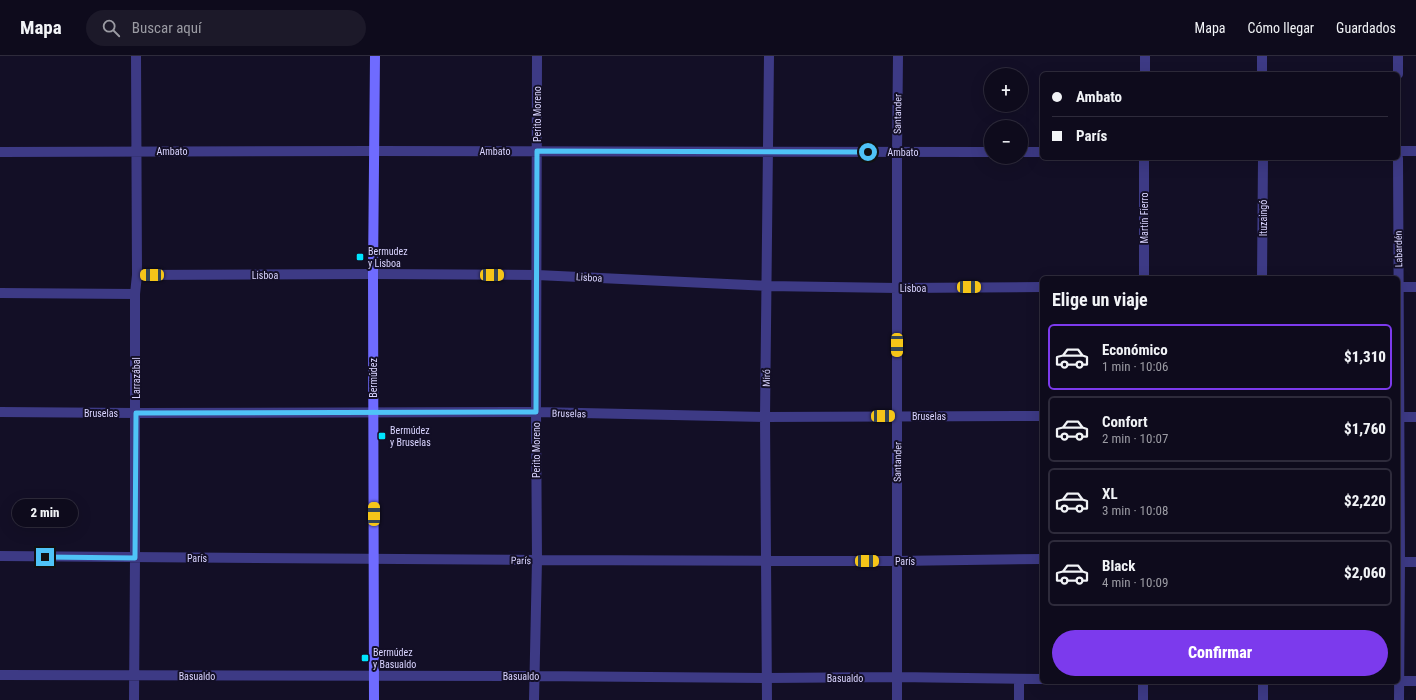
<!DOCTYPE html>
<html lang="es">
<head>
<meta charset="utf-8">
<style>
	:root { --surface:#0e0b1c; --page:#1c1929; --text:#f1f3f6; --muted:#9b9ba3; --line:#2e2b3b; --accent:#7c3aed }
	body { margin:0; font-family:"Roboto Condensed",sans-serif; background:var(--page); color:var(--text); height:100vh; display:flex; flex-direction:column; font-size:15px; white-space:nowrap }
	* { box-sizing:border-box; margin:0 }
	p { font-size:13px; color:var(--muted) }
	.icon { flex:none; width:22px; height:22px; fill:none; stroke:currentColor; stroke-width:2; stroke-linecap:round; stroke-linejoin:round }
	.map { position:relative; flex:1; overflow:hidden }
	.drawer { position:absolute; left:1040px; top:220px; width:360px; height:408px; display:flex; flex-direction:column; background:var(--surface); border-radius:6px; box-shadow:0 4px 16px #0002,0 0 0 1px var(--line) }
	.drawer>* { flex:none }
	.guide { position:absolute; left:1040px; top:16px; width:360px; height:88px; border-radius:6px; box-shadow:0 4px 16px #0002,0 0 0 1px var(--line); display:grid; align-content:center; height:88px; padding:0 12px; background:var(--surface) }
	.fabs { position:absolute; left:984px; top:12px; display:grid; gap:8px }
	.fabs a { display:grid; place-items:center; width:44px; height:44px; border-radius:50%; background:var(--surface); box-shadow:0 4px 16px #0002,0 0 0 1px var(--line); font-size:20px }
	.end { position:absolute; width:18px; height:18px; margin:-9px; border:5px solid #4fc3f7; background:#111; box-shadow:0 0 0 2px #111 }
	.from { border-radius:50% }
	.bubble { position:absolute; height:28px; border-radius:14px; background:var(--surface); box-shadow:0 4px 16px #0002,0 0 0 1px var(--line); font-size:13px; font-weight:800; line-height:28px; text-align:center }
	.car { position:absolute; width:12px; height:24px; margin:-12px -6px; border-radius:5px; box-shadow:0 0 3px 1px #0007; background:linear-gradient(#f5c518 24%,#345 0 40%,#f5c518 0 76%,#345 0 86%,#f5c518 0) }
	.guide b { display:flex; align-items:center; gap:14px; height:38px; font-size:15px }
	.guide b+b { border-top:1px solid var(--line) }
	.guide i { width:10px; height:10px; background:var(--text) }
	ul { padding:0; list-style:none }
	li { display:flex; align-items:center; gap:12px; height:66px; margin:0 8px 6px; padding:0 4px; border:2px solid var(--line); border-radius:6px }
	li div { flex:1 }
	li b { display:block; font-size:15px }
	li em { font-style:normal; font-weight:800 }
	li.active { border-color:var(--accent) }
	li>.icon { width:36px; height:36px; stroke-width:1.5 }
	h2 { padding:0 12px; font-size:18px; line-height:48px }
	.primary-button { display:flex; gap:8px; margin-top:auto; padding:8px 12px }
	.primary-button a { flex:1; height:46px; border-radius:24px; background:var(--accent); color:#fff; font-size:16px; font-weight:800; line-height:46px; text-align:center }
	header { display:flex; align-items:center; gap:24px; box-sizing:border-box; height:56px; padding:0 20px; background:var(--surface); border-bottom:1px solid var(--line) }
	header strong { font-size:19px }
	nav { display:flex; gap:22px; margin-inline-start:auto; font-size:14px }
	.search { width:280px; height:36px; background:var(--page); display:flex; align-items:center; gap:10px; box-sizing:border-box; padding:0 14px; border-radius:22px; color:var(--muted); font-size:15px }
	.map>svg:first-child { display:block }
</style>
</head>
<body>
<header>
<strong>Mapa</strong>
<div class="search"><svg class="icon" aria-label="search" viewBox="0 0 24 24"><circle cx="10" cy="10" r="6"/><path d="M15 15l6 6"/></svg>Buscar aquí</div>
<nav><a>Mapa</a><a>Cómo llegar</a><a>Guardados</a></nav>
</header>
<div class="map">
<svg width="1416" height="644" viewBox="0 0 1416 644">
	<rect width="100%" height="100%" fill="#130f26"/>
	<g fill="none" stroke-linecap="round" stroke-linejoin="round">
		<path stroke="#3d3a85" stroke-width="10" d="M1145,0V18
			M1262,0V18
			M1398,18V0
			M1398,95H1416
			M0,96L374,95L991,96
			M1021,96H1042
			M1398,102L1400,506L1399,644
			M137,219L373,218L537,219L767,230L897,232L1042,231
			M1144,222V102
			M1262,222L1263,102
			M1398,231H1416
			M0,237L135,238
			M0,356L136,357L536,356L765,361L1042,360
			M1398,361H1416
			M0,500L537,504L896,505L1042,503
			M1398,506H1416
			M0,619L534,620L767,622L897,621L1042,623
			M1019,623V644
			M1398,625H1416
			M1143,626V644
			M134,644L135,502V238L137,219L136,0
			M534,644L537,504L536,356L537,0
			M767,644L765,361L769,0
			M897,644V97L898,0
			M1263,644V626"/>
		<path stroke="#6f6bff" stroke-width="10" d="M374,644L373,218L375,0"/>
	</g>
	<g fill="none" stroke-linecap="round" stroke-linejoin="round">
		<path stroke="#4fc3f7" stroke-width="5" d="M45,501L135,502L136,357L536,356L537,95L868,96"/>
	</g>
	<g fill="#00e5ff" stroke="#130f26" stroke-width="1.5">
		<rect x="356" y="197" width="8" height="8" rx="2"/>
		<rect x="378" y="376" width="8" height="8" rx="2"/>
		<rect x="361" y="598" width="8" height="8" rx="2"/>
	</g>
	<g text-anchor="middle" stroke-width="4" stroke-linejoin="round" paint-order="stroke">
		<g font-size="10" fill="#d9d4ff" stroke="#130f26">
			<text transform="translate(537 58) rotate(-90)" y="4">Perito Moreno</text>
			<text transform="translate(897 58) rotate(-89)" y="4">Santander</text>
			<text x="172" y="99">Ambato</text>
			<text x="495" y="99">Ambato</text>
			<text x="903" y="100">Ambato</text>
			<text transform="translate(1144 162) rotate(-90)" y="4">Martín Fierro</text>
			<text transform="translate(1263 162) rotate(-90)" y="4">Ituzaingó</text>
			<text transform="translate(1398 193) rotate(-91)" y="4">Labardén</text>
			<text x="265" y="223">Lisboa</text>
			<text transform="translate(589 221) rotate(3)" y="4">Lisboa</text>
			<text x="913" y="236">Lisboa</text>
			<text transform="translate(136 322) rotate(-90)" y="4">Larrazábal</text>
			<text transform="translate(373 322) rotate(-90)" y="4">Bermúdez</text>
			<text transform="translate(766 322) rotate(-89)" y="4">Miró</text>
			<text x="101" y="361">Bruselas</text>
			<text transform="translate(569 357) rotate(1)" y="4">Bruselas</text>
			<text x="929" y="364">Bruselas</text>
			<text transform="translate(536 394) rotate(-90)" y="4">Perito Moreno</text>
			<text transform="translate(897 406) rotate(-89)" y="4">Santander</text>
			<text x="197" y="506">París</text>
			<text transform="translate(521 504) rotate(1)" y="4">París</text>
			<text x="905" y="509">París</text>
			<text x="197" y="624">Basualdo</text>
			<text x="521" y="624">Basualdo</text>
			<text x="845" y="626">Basualdo</text>
		</g>
		<g font-size="10" fill="#d9d4ff" stroke="#130f26" text-anchor="start">
			<text x="368" y="199">Bermudez<tspan x="368" dy="12">y Lisboa</tspan></text>
			<text x="390" y="378">Bermúdez<tspan x="390" dy="12">y Bruselas</tspan></text>
			<text x="373" y="600">Bermúdez<tspan x="373" dy="12">y Basualdo</tspan></text>
		</g>
	</g>
</svg>
<div class="fabs">
<a>+</a>
<a>−</a>
</div>
<i class="end from" style="left:868px;top:96px"></i>
<i class="end" style="left:45px;top:501px"></i>
<div class="bubble" style="left:12px;top:443px;width:66px">2 min</div>
<i class="car" style="left:152px;top:219px;rotate:270deg"></i>
<i class="car" style="left:492px;top:219px;rotate:90deg"></i>
<i class="car" style="left:969px;top:231px;rotate:90deg"></i>
<i class="car" style="left:897px;top:289px;rotate:180deg"></i>
<i class="car" style="left:883px;top:360px;rotate:89deg"></i>
<i class="car" style="left:374px;top:458px;rotate:0deg"></i>
<i class="car" style="left:867px;top:505px;rotate:90deg"></i>
<div class="guide">
<b><i class="from"></i>Ambato</b>
<b><i></i>París</b>
</div>
<section class="drawer">
<h2>Elige un viaje</h2>
<ul>
<li class="active"><svg class="icon" aria-label="car" viewBox="0 0 24 24"><path d="M5 17H2v-5l4-1 3-4h7l3 4 3 1v5h-3M9 17h6M6 11h13"/><circle cx="7" cy="17" r="2"/><circle cx="17" cy="17" r="2"/></svg><div><b>Económico</b><p>1 min · 10:06</p></div><em>$1,310</em></li>
<li><svg class="icon" aria-label="car" viewBox="0 0 24 24"><path d="M5 17H2v-5l4-1 3-4h7l3 4 3 1v5h-3M9 17h6M6 11h13"/><circle cx="7" cy="17" r="2"/><circle cx="17" cy="17" r="2"/></svg><div><b>Confort</b><p>2 min · 10:07</p></div><em>$1,760</em></li>
<li><svg class="icon" aria-label="car" viewBox="0 0 24 24"><path d="M5 17H2v-5l4-1 3-4h7l3 4 3 1v5h-3M9 17h6M6 11h13"/><circle cx="7" cy="17" r="2"/><circle cx="17" cy="17" r="2"/></svg><div><b>XL</b><p>3 min · 10:08</p></div><em>$2,220</em></li>
<li><svg class="icon" aria-label="car" viewBox="0 0 24 24"><path d="M5 17H2v-5l4-1 3-4h7l3 4 3 1v5h-3M9 17h6M6 11h13"/><circle cx="7" cy="17" r="2"/><circle cx="17" cy="17" r="2"/></svg><div><b>Black</b><p>4 min · 10:09</p></div><em>$2,060</em></li>
</ul>
<div class="primary-button"><a>Confirmar</a></div>
</section>
</div>
</body>
</html>
